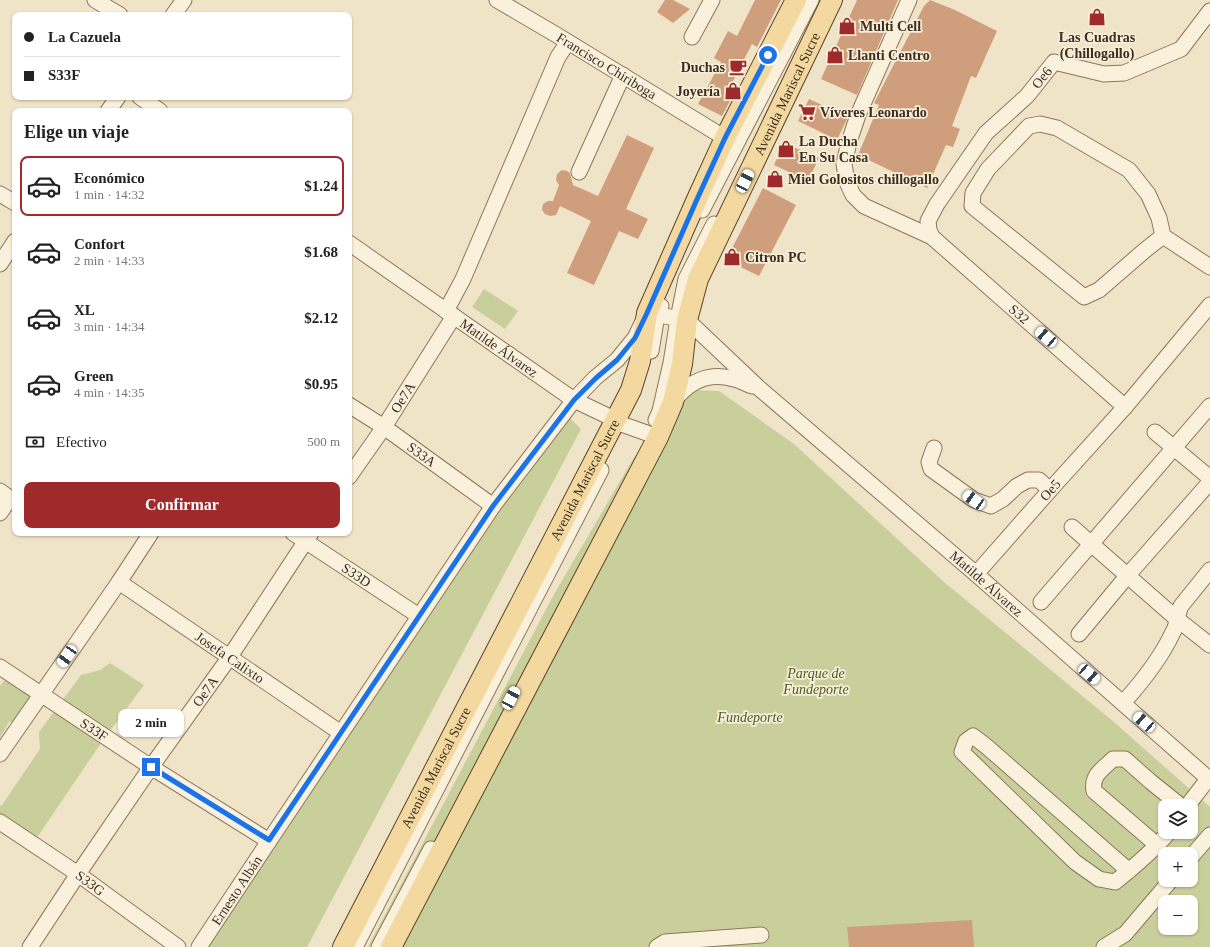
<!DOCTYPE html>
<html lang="es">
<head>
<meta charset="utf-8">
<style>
	:root { --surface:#fff; --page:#f6f6f6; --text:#222; --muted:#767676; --line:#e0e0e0; --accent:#9e2a2b }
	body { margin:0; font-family:Georgia,serif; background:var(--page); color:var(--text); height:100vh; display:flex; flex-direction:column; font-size:15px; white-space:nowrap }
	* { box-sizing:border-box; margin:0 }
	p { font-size:13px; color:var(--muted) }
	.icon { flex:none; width:22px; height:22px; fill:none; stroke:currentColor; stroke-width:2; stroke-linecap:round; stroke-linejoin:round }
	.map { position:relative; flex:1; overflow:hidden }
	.drawer { position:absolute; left:12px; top:108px; width:340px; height:428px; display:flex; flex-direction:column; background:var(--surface); border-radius:8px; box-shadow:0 1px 3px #0004 }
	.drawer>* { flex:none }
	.top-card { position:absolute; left:12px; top:12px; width:340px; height:88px; border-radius:8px; box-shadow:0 1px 3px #0004; display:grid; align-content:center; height:88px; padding:0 12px; background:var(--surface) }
	.controls { position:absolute; left:1158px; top:799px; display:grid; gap:8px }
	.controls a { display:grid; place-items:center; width:40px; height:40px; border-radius:8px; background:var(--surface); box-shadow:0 1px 3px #0004; font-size:20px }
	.end { position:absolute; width:18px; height:18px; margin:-9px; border:5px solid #1a73e8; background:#fff; box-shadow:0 0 0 2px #fff }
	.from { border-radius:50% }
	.bubble { position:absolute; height:28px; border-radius:8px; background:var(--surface); box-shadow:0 1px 3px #0004; font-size:13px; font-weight:700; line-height:28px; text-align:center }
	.car { position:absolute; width:12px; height:24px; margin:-12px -6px; border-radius:5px; box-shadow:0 0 3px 1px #0007; background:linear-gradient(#fff 24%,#345 0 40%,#fff 0 76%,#345 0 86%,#fff 0) }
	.top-card b { display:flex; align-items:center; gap:14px; height:38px; font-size:15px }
	.top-card b+b { border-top:1px solid var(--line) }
	.top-card i { width:10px; height:10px; background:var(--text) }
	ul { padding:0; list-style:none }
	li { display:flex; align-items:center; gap:12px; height:60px; margin:0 8px 6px; padding:0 4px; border:2px solid transparent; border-radius:8px }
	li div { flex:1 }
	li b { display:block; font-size:15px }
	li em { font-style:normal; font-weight:700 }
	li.current { border-color:var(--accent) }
	li>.icon { width:36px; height:36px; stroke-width:1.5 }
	h2 { padding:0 12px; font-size:18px; line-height:48px }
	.pay { display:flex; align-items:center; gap:10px; height:44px; padding:0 12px; font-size:15px }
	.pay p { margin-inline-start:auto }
	.button { display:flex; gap:8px; margin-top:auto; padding:8px 12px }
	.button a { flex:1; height:46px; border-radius:8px; background:var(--accent); color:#fff; font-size:16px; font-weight:700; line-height:46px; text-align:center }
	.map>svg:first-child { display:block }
</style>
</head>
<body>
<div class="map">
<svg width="1210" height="947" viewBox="0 0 1210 947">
	<rect width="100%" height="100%" fill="#f0e4c8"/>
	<path fill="#c9cf9b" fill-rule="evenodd" d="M484,289L518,311L505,329L472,307Z
		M690,390L719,391L794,444L944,582L1114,722L1210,807V947H368L553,596L633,459L668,410ZM1165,806H1191V832H1165ZM1165,854H1191V880H1165ZM1165,902H1191V928H1165Z
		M556,409L565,413L581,429L307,947H202Z
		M110,663L144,685L99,746L34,842L0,819V806L2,805L40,749L39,732L81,675L100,670Z
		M6,678L42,700L25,722H9L0,738V686Z"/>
	<path fill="#cf9f7d" d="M665,0H673L690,9L673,23L657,12Z
		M755,0H781L757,47L752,44L731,85L737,88L722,116L698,104L721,62L714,58L728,31L737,36Z
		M857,0H898L857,95L821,79Z
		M930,0L955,10L997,31L976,78L971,76L952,126L960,129L953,147L946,145L927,188L858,155L879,105L874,103L924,6Z
		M809,99L848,117L837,140L798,121Z
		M627,135L654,148L626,209L648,219L638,239L619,231L594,285L567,273L591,221L560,206L556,215L550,216L545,214L542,210L543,204L548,201H553L559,185L556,180L557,174L562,170L567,171L570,173L573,185L598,196Z
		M784,143L819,158L808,181L774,165Z
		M763,188L796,205L759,276L726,260Z
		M972,920L974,947H849L847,927Z"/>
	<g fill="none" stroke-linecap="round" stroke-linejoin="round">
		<g stroke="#8d765c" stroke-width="17">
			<g id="minor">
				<path d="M95,0L120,15"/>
				<path id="s1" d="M497,0L555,34L725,138L734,142"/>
				<path id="s2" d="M909,0L858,115L849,142L844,164L847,182L853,195L864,206L932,237L1125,407"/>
				<path d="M173,15L184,0"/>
				<path d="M692,37L712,0"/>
				<path d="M140,97L160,111"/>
				<path d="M108,111L118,97"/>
				<path d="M579,172L623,75"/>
				<path d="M0,194L15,203"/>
				<path d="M702,210L811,0"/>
				<path d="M1163,236L1144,251L1099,290L1084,297L972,206L973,193L988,169L1029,126L1040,124L1057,128L1129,170L1148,194L1159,218L1163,236L1210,267"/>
				<path id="s3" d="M932,237L929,230L928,221L937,204L986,133L1027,96L1054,62L1104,74L1124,73L1181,49L1210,11"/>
				<path id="s4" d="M349,243L574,400L616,420L624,425L658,437"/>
				<path d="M0,264L15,241"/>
				<path d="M446,311L463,279L558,57L568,42"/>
				<path d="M651,351L657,315L661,306"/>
				<path d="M674,401C689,381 710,372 734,379C740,380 746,384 752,386"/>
				<path id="s5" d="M349,405L384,427L493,506"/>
				<path d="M656,420L660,411L671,363L678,319L686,279L714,224"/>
				<path d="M1155,432L1210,478"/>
				<path d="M934,448L929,462L931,469L974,500L991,506L1003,499L1017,486L1028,480H1039L1050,490"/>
				<path id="s6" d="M349,477L384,427L454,316"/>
				<path d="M0,491L15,502"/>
				<path d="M0,513L10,498"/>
				<path d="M1072,527L1177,619L1210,645"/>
				<path id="s7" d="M293,533L419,616"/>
				<path id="s8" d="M976,574L1050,490L1125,407L1210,305"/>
				<path id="s9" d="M119,582L341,733"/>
				<path d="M1041,602L1210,406"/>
				<path d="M1079,634L1128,575L1210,482"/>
				<path id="s10" d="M0,667L151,767L269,841"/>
				<path d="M1123,703C1142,682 1161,658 1173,632C1178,624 1177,614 1181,606L1210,570"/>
				<path d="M0,754L119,582L151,533"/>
				<path d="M1189,806L1191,801L1208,779"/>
				<path id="s11" d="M0,822L78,874L178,947"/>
				<path d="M1157,845L1094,791C1091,775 1103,769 1113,759H1125L1151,782L1181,806"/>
				<path d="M1191,857L1210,835"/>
				<path d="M1129,871L986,746L973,736L966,741L962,752L1075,862L1099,879L1115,882C1134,867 1153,851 1169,832"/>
				<path id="s12" d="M30,947L78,874L151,767L229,658L311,533"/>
				<path id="s13" d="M199,947L269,841L493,506L574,400L595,378L617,360L635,338L647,313L687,320L760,389L976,574L1210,780"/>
				<path d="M355,947L601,470"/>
				<path d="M379,947L431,849"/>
				<path d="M657,947L665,942L761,935"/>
				<path d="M1104,947L1125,934L1171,880"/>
			</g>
		</g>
		<g stroke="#5b4430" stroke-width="22">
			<g id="major">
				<path id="s14" d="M343,947L631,390L640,361L647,313L698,197L725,138L796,0"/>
				<path id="s15" d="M391,947L658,437L673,402L682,364L687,320L698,279L832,0"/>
			</g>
		</g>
		<use href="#minor" stroke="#faf1dc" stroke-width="15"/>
		<use href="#major" stroke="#f3d9a0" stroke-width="20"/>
	</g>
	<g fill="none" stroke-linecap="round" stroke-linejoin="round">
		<path stroke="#1a73e8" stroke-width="5" d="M151,767L269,840L493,506L574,400L596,378L617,360L635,338L647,313L698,197L725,138L768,55"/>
	</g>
	<defs>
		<g id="shop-bare" transform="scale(1.38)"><path d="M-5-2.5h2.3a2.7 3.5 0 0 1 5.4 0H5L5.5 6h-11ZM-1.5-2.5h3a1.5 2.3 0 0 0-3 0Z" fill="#9e2a2b" stroke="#f7eed8" stroke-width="2.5" paint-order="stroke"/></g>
		<g id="cafe-bare" transform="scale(1.38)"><path d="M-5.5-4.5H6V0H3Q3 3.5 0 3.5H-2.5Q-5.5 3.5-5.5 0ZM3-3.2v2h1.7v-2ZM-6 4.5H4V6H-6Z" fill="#9e2a2b" stroke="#f7eed8" stroke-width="2.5" paint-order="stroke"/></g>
		<g id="supermarket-bare" transform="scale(1.38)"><path d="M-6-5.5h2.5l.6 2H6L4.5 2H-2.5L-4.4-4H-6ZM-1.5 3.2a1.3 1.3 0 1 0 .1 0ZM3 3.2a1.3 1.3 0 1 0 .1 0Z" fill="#9e2a2b" stroke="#f7eed8" stroke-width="2.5" paint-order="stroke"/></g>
	</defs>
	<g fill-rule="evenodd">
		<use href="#shop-bare" x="1097" y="17"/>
		<use href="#shop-bare" x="847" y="26"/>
		<use href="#shop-bare" x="835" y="55"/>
		<use href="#cafe-bare" x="738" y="67"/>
		<use href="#shop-bare" x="733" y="91"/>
		<use href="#supermarket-bare" x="807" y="112"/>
		<use href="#shop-bare" x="786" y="149"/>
		<use href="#shop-bare" x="775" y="179"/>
		<use href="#shop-bare" x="732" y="257"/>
	</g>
	<g text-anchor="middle" stroke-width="3.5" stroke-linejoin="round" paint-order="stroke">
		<g font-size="14" font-weight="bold" fill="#3d2e20" stroke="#f7eed8" text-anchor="start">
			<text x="860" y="31">Multi Cell</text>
			<text x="1097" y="42" text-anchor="middle">Las Cuadras<tspan x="1097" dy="16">(Chillogallo)</tspan></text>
			<text x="848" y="60">Llanti Centro</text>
			<text x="725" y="72" text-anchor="end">Duchas</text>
			<text x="720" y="96" text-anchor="end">Joyería</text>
			<text x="820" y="117">Víveres Leonardo</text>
			<text x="799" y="146">La Ducha<tspan x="799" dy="16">En Su Casa</tspan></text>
			<text x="788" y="184">Miel Golositos chillogallo</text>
			<text x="745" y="262">Citron PC</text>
		</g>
		<g font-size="14" fill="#3d2e20" stroke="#f7eed8">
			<text dy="5" stroke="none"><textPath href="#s1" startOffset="128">Francisco Chiriboga</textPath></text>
			<text dy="5" stroke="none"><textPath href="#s3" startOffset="201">Oe6</textPath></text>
			<text dy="5" stroke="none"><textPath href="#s15" startOffset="945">Avenida Mariscal Sucre</textPath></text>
			<text dy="5" stroke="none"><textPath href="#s2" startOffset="416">S32</textPath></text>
			<text dy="5" stroke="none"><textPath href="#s4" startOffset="183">Matilde Álvarez</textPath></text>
			<text dy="5" stroke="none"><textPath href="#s6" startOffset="96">Oe7A</textPath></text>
			<text dy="5" stroke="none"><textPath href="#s5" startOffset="88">S33A</textPath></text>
			<text dy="5" stroke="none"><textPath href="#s14" startOffset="526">Avenida Mariscal Sucre</textPath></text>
			<text dy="5" stroke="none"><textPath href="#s8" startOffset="112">Oe5</textPath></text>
			<text dy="5" stroke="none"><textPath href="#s7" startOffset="76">S33D</textPath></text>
			<text dy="5" stroke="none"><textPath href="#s13" startOffset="1218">Matilde Álvarez</textPath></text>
			<text dy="5" stroke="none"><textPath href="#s9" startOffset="134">Josefa Calixto</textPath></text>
			<text dy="5" stroke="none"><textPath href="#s12" startOffset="310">Oe7A</textPath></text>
			<text dy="5" stroke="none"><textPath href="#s10" startOffset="113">S33F</textPath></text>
			<text dy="5" stroke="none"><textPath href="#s14" startOffset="202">Avenida Mariscal Sucre</textPath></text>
			<text dy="5" stroke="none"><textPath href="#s11" startOffset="109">S33G</textPath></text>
			<text dy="5" stroke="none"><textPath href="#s13" startOffset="68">Ernesto Albán</textPath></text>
		</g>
		<g font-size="14" font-style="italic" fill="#4d5a26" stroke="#f7eed8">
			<text x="816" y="678">Parque de<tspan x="816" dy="16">Fundeporte</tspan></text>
			<text x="750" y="722">Fundeporte</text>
		</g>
	</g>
</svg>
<div class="controls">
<a><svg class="icon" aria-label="layers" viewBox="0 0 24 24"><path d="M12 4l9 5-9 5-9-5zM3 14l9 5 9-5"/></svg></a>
<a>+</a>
<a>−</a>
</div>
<i class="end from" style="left:768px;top:55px"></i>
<i class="end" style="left:151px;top:767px"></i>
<div class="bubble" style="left:118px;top:709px;width:66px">2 min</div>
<i class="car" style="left:745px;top:181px;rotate:26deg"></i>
<i class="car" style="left:1046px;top:337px;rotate:311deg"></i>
<i class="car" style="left:974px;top:500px;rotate:304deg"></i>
<i class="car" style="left:67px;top:656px;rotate:215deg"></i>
<i class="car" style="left:1089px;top:674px;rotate:131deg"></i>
<i class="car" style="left:511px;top:698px;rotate:28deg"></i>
<i class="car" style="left:1144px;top:722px;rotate:311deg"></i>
<div class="top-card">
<b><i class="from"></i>La Cazuela</b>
<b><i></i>S33F</b>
</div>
<section class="drawer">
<h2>Elige un viaje</h2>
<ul>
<li class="current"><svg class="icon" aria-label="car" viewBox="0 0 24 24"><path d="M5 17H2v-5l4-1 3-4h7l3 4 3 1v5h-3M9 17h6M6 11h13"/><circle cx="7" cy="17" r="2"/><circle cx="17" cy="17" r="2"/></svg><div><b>Económico</b><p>1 min · 14:32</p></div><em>$1.24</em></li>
<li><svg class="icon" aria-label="car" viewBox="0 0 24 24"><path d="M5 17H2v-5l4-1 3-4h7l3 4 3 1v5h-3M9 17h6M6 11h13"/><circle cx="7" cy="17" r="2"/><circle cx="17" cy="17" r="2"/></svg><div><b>Confort</b><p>2 min · 14:33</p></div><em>$1.68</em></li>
<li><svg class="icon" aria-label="car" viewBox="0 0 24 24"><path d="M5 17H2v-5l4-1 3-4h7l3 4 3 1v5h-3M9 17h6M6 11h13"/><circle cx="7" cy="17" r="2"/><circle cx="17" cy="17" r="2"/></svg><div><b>XL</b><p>3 min · 14:34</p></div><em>$2.12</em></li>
<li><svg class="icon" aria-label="car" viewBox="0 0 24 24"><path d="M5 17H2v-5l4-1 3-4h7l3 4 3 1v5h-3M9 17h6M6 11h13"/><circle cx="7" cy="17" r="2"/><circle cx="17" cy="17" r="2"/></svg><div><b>Green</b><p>4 min · 14:35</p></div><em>$0.95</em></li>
</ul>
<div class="pay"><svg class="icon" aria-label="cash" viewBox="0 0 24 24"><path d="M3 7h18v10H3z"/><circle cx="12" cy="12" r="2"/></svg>Efectivo<p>500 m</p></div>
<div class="button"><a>Confirmar</a></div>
</section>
</div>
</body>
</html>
